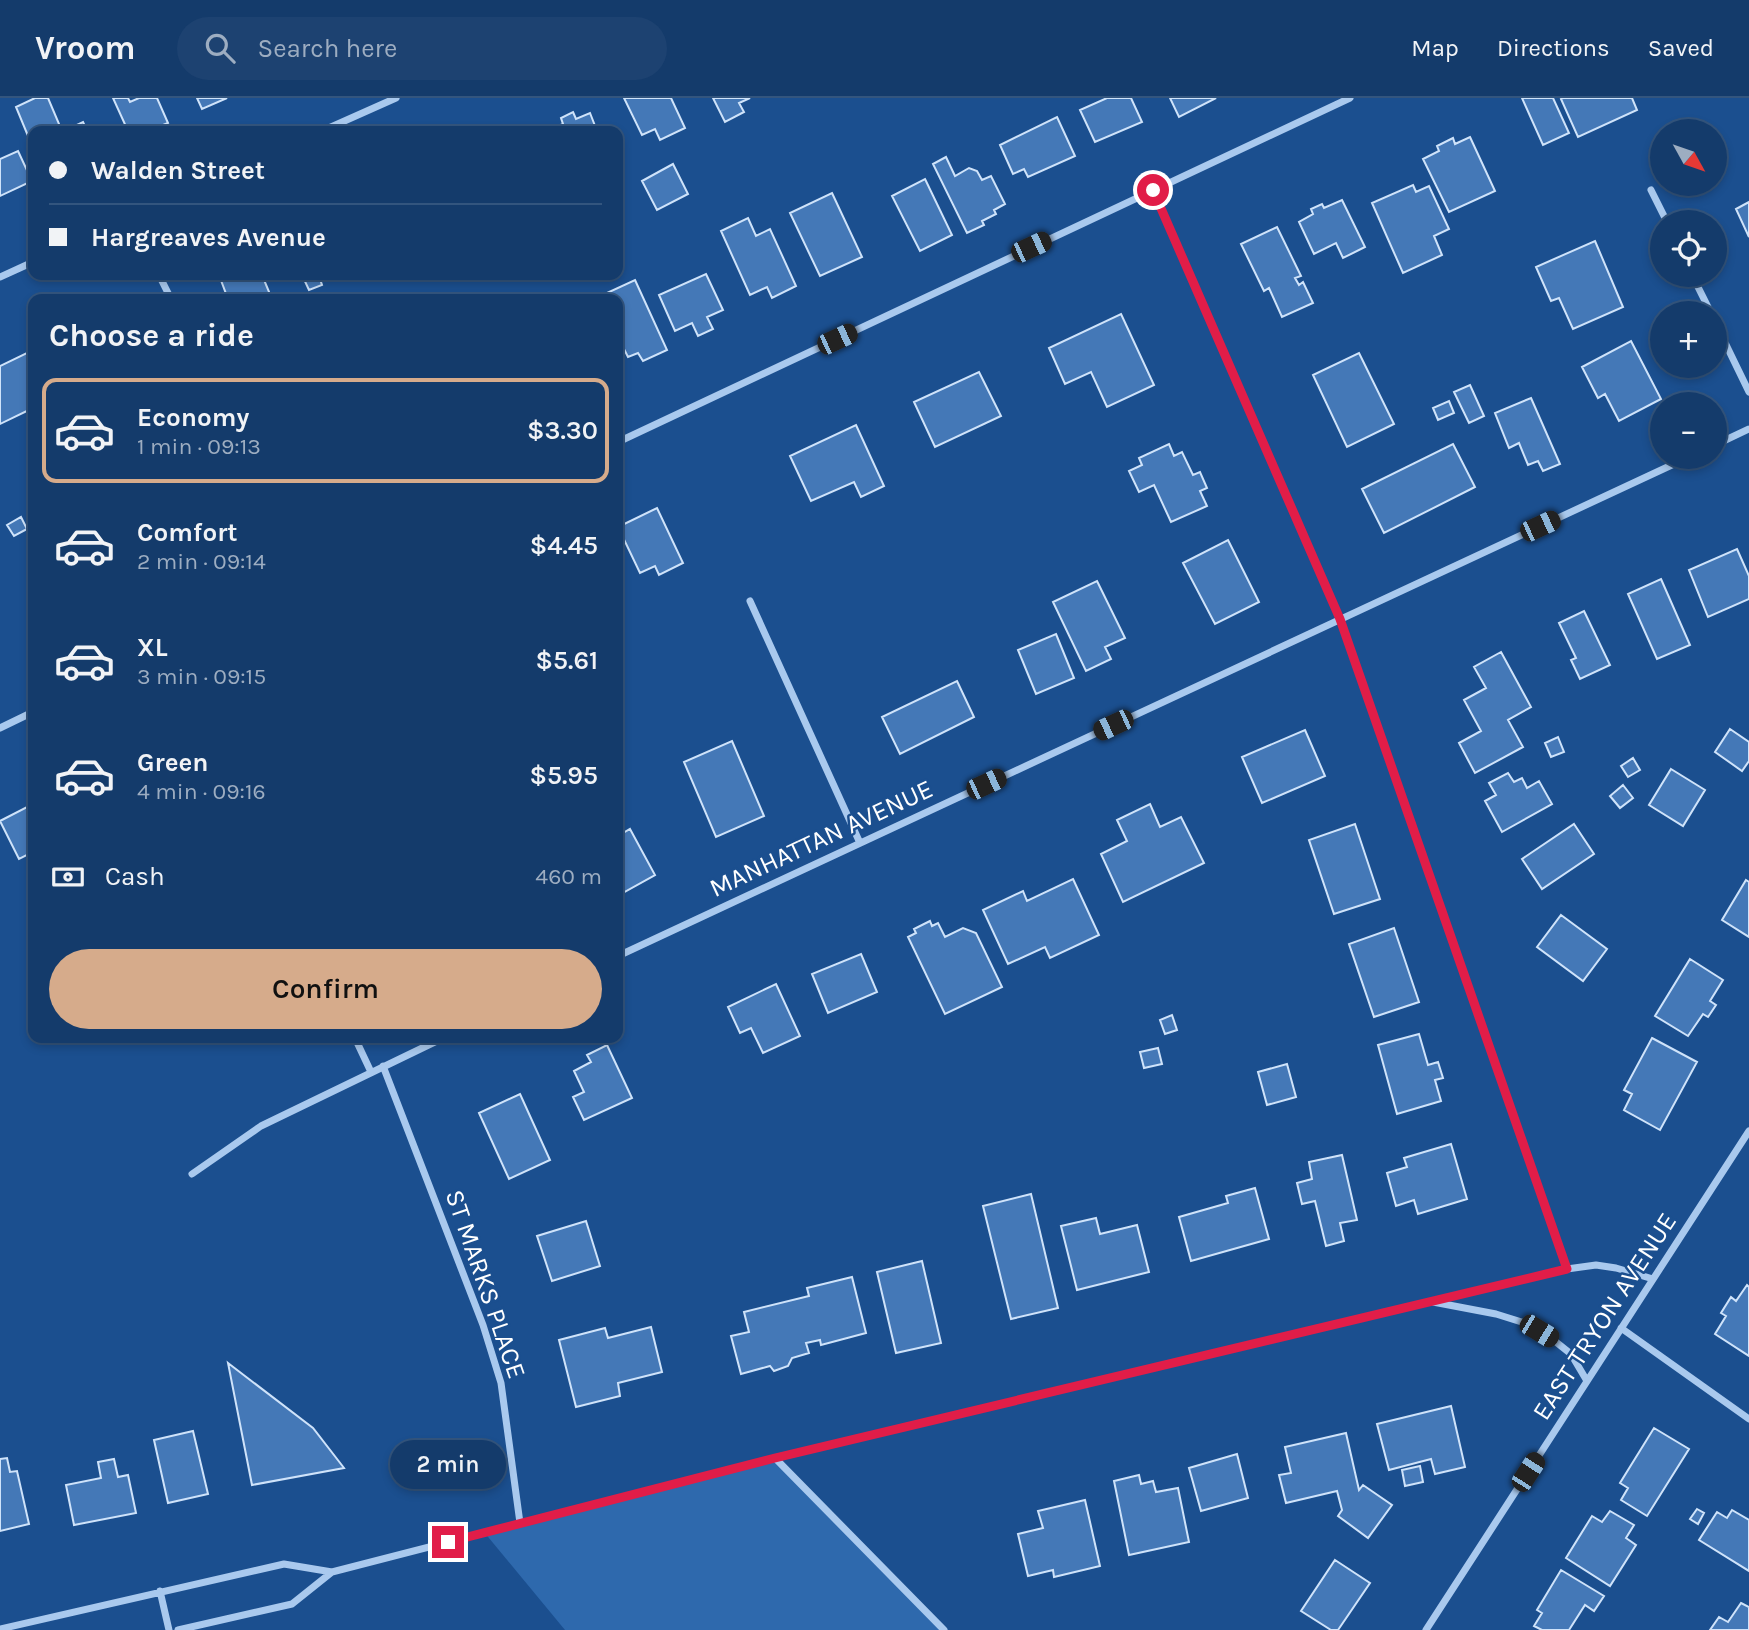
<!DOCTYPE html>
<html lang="en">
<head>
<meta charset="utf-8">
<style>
	:root { --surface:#143b6b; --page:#1d4271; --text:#f1f3f6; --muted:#9dadc1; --line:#33557e; --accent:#d6ab8b }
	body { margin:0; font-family:Karla,sans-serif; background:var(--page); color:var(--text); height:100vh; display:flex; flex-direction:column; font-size:26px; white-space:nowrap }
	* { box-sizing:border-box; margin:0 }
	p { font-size:23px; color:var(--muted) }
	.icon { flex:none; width:38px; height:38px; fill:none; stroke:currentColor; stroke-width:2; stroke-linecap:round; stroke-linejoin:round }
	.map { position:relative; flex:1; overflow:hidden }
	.details { position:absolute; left:28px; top:196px; width:595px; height:749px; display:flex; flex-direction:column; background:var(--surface); border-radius:14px; box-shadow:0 4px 10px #0003,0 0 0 2px var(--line) }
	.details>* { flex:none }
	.top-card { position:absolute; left:28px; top:28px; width:595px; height:154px; border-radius:14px; box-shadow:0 4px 10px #0003,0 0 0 2px var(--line); display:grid; align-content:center; height:154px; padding:0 21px; background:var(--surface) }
	.needle { width:46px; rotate:130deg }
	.controls { position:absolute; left:1650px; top:21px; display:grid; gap:14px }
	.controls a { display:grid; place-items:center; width:77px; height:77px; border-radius:50%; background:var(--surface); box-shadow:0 4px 10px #0003,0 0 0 2px var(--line); font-size:35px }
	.end { position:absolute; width:32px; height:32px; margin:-16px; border:9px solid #e11d48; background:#fff; box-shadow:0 0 0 4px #fff }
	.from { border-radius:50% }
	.bubble { position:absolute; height:49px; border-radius:24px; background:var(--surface); box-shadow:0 4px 10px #0003,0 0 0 2px var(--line); font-size:23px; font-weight:600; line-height:49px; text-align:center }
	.car { position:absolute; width:21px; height:42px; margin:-21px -10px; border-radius:9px; box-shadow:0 0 5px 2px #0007; background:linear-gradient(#222 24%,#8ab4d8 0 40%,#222 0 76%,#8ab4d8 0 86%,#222 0) }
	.top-card b { display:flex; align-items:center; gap:24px; height:66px; font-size:26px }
	.top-card b+b { border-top:2px solid var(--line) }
	.top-card i { width:18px; height:18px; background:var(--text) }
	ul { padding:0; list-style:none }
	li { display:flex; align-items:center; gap:21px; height:105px; margin:0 14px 10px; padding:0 7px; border:4px solid transparent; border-radius:14px }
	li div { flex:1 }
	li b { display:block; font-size:26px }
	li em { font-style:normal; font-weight:600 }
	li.active { border-color:var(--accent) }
	li>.icon { width:63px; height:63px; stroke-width:1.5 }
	h2 { padding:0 21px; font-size:32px; line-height:84px }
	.pay { display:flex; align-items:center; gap:18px; height:77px; padding:0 21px; font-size:26px }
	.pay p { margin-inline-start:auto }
	.primary-button { display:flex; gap:14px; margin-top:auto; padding:14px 21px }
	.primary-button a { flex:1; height:80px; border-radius:42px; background:var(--accent); color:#111; font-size:28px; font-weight:600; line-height:80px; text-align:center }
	header { display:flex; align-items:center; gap:42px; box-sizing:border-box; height:98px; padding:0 35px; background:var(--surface); border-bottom:2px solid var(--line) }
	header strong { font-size:33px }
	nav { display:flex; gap:38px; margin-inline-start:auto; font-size:24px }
	.search { width:490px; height:63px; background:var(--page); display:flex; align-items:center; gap:18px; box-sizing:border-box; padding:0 24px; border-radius:38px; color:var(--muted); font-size:26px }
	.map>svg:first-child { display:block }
</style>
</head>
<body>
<header>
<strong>Vroom</strong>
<div class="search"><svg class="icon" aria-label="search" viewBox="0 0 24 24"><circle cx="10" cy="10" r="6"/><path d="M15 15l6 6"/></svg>Search here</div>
<nav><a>Map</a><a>Directions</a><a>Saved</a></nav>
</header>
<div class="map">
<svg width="1749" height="1532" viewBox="0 0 1749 1532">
	<rect width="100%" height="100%" fill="#1b4f8f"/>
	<path fill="#2e69ad" d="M775,1360L944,1532H565L484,1434Z"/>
	<path fill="#4478b7" stroke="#cfe3fa" stroke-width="2" d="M35,0H48L62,33H46L45,31L39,33H33V36L28,38L16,9Z
		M113,0H128L130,4L139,0H157L168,25L148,33H128Z
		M197,0H227L202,11Z
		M624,0H671L685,30L660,42L655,31L642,37Z
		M713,0H750L739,5L744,14L725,24Z
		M1107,0H1131L1142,24L1095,44L1080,12Z
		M1170,0H1216L1179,19Z
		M1522,0H1553L1569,35L1543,47Z
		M1563,0H1632L1637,12L1578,39L1561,1Z
		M573,14L576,21L590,15L597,33H546L563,26L561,20Z
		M1057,19L1075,58L1028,79L1024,71L1013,76L1000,47Z
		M83,24L87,33H64Z
		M1470,39L1495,93L1449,114L1423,61L1439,53L1437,48L1453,40L1455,46Z
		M18,53L32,83L0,98V61Z
		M946,59L955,78L969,70L977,73L982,82L991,78L1005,106L994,112L996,116L982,123L984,127L967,135L933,66Z
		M673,66L688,96L657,112L642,83Z
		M925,81L952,137L920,153L892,98Z
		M1413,87L1416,94L1429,88L1449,131L1434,138L1442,157L1403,175L1372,105Z
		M832,95L862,159L820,178L790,115Z
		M1342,102L1365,149L1343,160L1336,145L1314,156L1299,124L1313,116L1311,111L1322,106L1324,110Z
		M1749,104V139L1736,111Z
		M748,120L756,138L770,131L796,188L772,200L767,189L750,197L721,133Z
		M1277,129L1301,178L1295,180L1299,187L1303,184L1313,205L1282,219L1269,190L1264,193L1241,146Z
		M1595,143L1623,209L1573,231L1559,200L1551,203L1536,169Z
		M706,176L723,212L707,219L713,231L698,238L692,225L675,233L659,197Z
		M219,177H262L272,201H228Z
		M302,177H330L320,181L322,187L309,192Z
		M635,182L667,252L643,263L638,255L628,259L623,249L618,251V201H594Z
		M1121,216L1154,287L1107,309L1091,274L1065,286L1049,250Z
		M1631,243L1661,301L1619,323L1605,296L1598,300L1582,269Z
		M33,252V310L0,326V268Z
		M1359,255L1394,326L1347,349L1313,277Z
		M979,274L1001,318L935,349L914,304Z
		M1470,287L1484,318L1469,325L1454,294Z
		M1531,300L1560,366L1543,373L1538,363L1528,367L1519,345L1509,350L1495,315Z
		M1449,303L1454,315L1438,322L1433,310Z
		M856,327L884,388L861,399L854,384L811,403L790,358Z
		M1169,346L1174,358L1182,354L1193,377L1200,374L1207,390L1200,393L1207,408L1171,424L1154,387L1139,394L1129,373L1142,367L1139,360Z
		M1453,346L1475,389L1384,435L1362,391Z
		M657,410L683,465L659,477L655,468L640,475L618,429Z
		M21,419L27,431L14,438L7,427Z
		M1228,442L1259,504L1215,526L1183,465Z
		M1737,451L1749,478V501L1708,519L1689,472Z
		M1661,481L1690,547L1657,561L1628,496Z
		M1097,483L1125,540L1105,549L1111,561L1086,573L1053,504Z
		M1584,513L1610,567L1580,581L1571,562L1576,560L1559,525Z
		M1056,536L1074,580L1036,596L1018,552Z
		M1501,554L1531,609L1508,622L1523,649L1475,675L1459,645L1481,633L1464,602L1486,590L1474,569Z
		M957,583L974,619L900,656L882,619Z
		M1730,631L1749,644V663L1742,673L1715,654Z
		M1305,632L1325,678L1262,705L1242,659Z
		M1558,639L1564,654L1551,659L1545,645Z
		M732,643L764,718L716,739L684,664Z
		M1633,660L1640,672L1628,679L1621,668Z
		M1671,671L1705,692L1683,728L1649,707Z
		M1508,675L1514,684L1522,680L1527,690L1539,683L1552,706L1502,734L1485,703L1496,697L1489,685Z
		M1623,687L1633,700L1620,710L1610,698Z
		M1150,706L1160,729L1181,719L1204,765L1123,804L1101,756L1127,743L1117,722Z
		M29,708L33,714V754L19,761L0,723Z
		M1355,726L1380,801L1334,816L1309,742Z
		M1574,726L1594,756L1542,791L1522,761Z
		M630,731L655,777L619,797L618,794V738Z
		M1073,781L1099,837L1050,860L1045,849L1008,866L983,812L1023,793L1027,803Z
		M1746,782L1749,784V839L1722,822Z
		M1561,817L1607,851L1583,883L1537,849Z
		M930,823L932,828L938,825L945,839L963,830L976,835L1002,889L945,916L908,839L916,835L914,831Z
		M1394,830L1419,904L1374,919L1349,846Z
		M861,856L877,894L828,915L812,876Z
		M1690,861L1723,882L1710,903L1716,907L1708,919L1703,916L1688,938L1655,918Z
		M776,886L800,938L763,955L751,930L740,935L728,909Z
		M1172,917L1177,932L1165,936L1160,922Z
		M1419,936L1428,967L1438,964L1443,980L1435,982L1441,1003L1397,1016L1378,947Z
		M1652,940L1697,964L1660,1032L1624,1012L1632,996L1624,992Z
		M607,947L632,1000L584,1022L573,999L584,994L574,973L591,964L587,957Z
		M1158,950L1162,966L1144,970L1140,954Z
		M1287,966L1296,999L1267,1007L1258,974Z
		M520,996L550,1062L509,1081L479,1015Z
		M1451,1046L1467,1101L1418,1116L1414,1102L1396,1108L1387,1075L1407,1069L1404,1060Z
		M1342,1057L1357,1122L1340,1125L1344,1143L1326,1148L1315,1103L1302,1106L1297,1085L1312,1081L1309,1064Z
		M1255,1090L1269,1141L1191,1163L1179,1119L1228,1105L1226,1098Z
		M1031,1096L1058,1210L1011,1221L983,1108Z
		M1096,1120L1100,1136L1137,1127L1149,1174L1077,1192L1061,1128Z
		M586,1123L600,1168L552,1183L537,1138Z
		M922,1163L941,1245L896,1255L877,1174Z
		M852,1179L866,1235L821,1247L820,1242L806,1245L809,1255L792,1260L788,1268L774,1273L770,1268L741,1276L731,1238L749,1234L744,1214L809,1198L807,1190Z
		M1747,1187L1749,1189V1258L1715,1236L1726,1218L1721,1215L1731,1199L1736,1203Z
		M651,1229L662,1274L618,1285L620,1298L576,1309L559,1242L605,1230L608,1240Z
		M228,1265L313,1330L344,1370L252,1387Z
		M1451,1308L1465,1369L1435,1376L1431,1361L1389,1372L1377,1326Z
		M1654,1330L1689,1351L1647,1418L1621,1402L1628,1390L1620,1385Z
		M193,1333L208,1396L168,1405L154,1342Z
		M1346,1335L1359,1392L1363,1387L1392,1407L1368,1440L1338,1418L1342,1412L1337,1393L1286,1405L1279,1377L1291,1375L1285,1349Z
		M1237,1356L1248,1400L1201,1413L1189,1370Z
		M7,1360L10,1374L17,1373L29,1426L0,1433V1361Z
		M114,1361L118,1379L128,1377L136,1415L74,1427L66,1387L101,1380L98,1364Z
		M1420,1368L1423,1384L1405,1388L1402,1372Z
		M1139,1377L1141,1386L1153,1383L1156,1394L1178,1390L1189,1444L1129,1457L1114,1383Z
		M1085,1402L1100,1468L1054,1479L1053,1472L1028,1478L1018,1436L1043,1430L1038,1413Z
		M1697,1411L1704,1415L1698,1426L1690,1421Z
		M1732,1412L1749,1422V1473L1699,1442L1717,1414L1727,1420Z
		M1610,1413L1634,1427L1626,1440L1636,1447L1610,1488L1566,1460L1592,1418L1602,1424Z
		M1335,1462L1370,1485L1338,1532H1331L1301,1513Z
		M1561,1472L1604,1498L1594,1513L1585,1507L1569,1532H1542L1534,1528L1542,1515L1537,1512Z
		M1741,1505L1749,1509V1532H1710L1719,1519L1728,1524Z"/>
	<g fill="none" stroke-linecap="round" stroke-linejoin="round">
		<path stroke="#a9c9ee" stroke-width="7" d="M322,33L396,0
			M1153,92L1340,521L1567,1171
			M1651,92L1667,124
			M159,177L171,201
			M1692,177L1711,215
			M0,179L33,164
			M1715,224L1749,294
			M618,344L1350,0
			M1715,347L1749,331
			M750,503L860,745
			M0,630L33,614
			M618,858L1689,359
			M355,940L371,974
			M383,968L483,1227L501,1285L520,1425
			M192,1076L261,1028L443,940
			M1433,1204L1496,1216L1528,1226L1551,1240L1571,1256L1587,1283
			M1621,1230L1749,1321
			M775,1360L944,1532
			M160,1493L169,1532
			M0,1531L284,1466L332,1474L775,1360L1567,1171L1596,1167L1616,1170L1653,1181
			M178,1532L292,1506L332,1474
			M1426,1532L1749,1033"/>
	</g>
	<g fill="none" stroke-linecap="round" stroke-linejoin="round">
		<path stroke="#e11d48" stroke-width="9" d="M448,1444L775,1360L1567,1171L1340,521L1153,92"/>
	</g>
	<g text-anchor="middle" stroke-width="5" stroke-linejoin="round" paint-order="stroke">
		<g font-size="26" fill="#fff" stroke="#1b4f8f">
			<text transform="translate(821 740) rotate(-25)" y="9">MANHATTAN AVENUE</text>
			<text transform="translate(486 1186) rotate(71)" y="9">ST MARKS PLACE</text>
			<text transform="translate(1604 1218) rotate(-57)" y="9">EAST TRYON AVENUE</text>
		</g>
	</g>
</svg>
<div class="controls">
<a><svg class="needle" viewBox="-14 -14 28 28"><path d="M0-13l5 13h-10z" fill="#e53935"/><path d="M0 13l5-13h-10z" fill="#9dadc1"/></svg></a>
<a><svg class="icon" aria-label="locate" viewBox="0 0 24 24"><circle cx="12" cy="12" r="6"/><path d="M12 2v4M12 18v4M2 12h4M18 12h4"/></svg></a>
<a>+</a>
<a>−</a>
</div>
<i class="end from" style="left:1153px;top:92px"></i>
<i class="end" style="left:448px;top:1444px"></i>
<div class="bubble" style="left:390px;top:1342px;width:116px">2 min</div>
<i class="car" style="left:1031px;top:149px;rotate:65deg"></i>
<i class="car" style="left:837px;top:241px;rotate:65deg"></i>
<i class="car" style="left:1540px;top:428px;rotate:65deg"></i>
<i class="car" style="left:1113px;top:627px;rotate:245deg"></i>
<i class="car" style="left:986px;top:686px;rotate:65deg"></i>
<i class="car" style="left:1539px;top:1233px;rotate:121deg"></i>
<i class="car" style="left:1528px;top:1374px;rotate:33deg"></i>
<div class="top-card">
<b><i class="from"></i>Walden Street</b>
<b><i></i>Hargreaves Avenue</b>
</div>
<section class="details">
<h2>Choose a ride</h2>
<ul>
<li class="active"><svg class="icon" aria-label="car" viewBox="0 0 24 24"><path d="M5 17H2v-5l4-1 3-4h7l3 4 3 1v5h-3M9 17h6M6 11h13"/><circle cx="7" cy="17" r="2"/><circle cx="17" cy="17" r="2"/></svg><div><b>Economy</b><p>1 min · 09:13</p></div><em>$3.30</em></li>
<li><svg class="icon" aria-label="car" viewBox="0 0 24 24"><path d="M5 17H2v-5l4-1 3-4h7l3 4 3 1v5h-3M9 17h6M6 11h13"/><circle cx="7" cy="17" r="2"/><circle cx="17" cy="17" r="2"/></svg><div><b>Comfort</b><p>2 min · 09:14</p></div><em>$4.45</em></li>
<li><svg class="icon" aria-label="car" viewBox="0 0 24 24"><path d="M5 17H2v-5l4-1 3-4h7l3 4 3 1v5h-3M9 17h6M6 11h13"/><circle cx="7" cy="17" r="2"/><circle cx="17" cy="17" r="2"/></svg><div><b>XL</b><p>3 min · 09:15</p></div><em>$5.61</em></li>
<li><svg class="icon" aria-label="car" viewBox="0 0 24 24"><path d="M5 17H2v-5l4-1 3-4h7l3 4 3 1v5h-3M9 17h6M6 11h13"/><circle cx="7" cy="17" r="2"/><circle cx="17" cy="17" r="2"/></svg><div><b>Green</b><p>4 min · 09:16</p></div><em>$5.95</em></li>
</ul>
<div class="pay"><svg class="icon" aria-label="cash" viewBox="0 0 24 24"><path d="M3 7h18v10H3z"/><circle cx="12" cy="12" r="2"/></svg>Cash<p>460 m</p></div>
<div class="primary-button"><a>Confirm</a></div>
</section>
</div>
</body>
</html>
